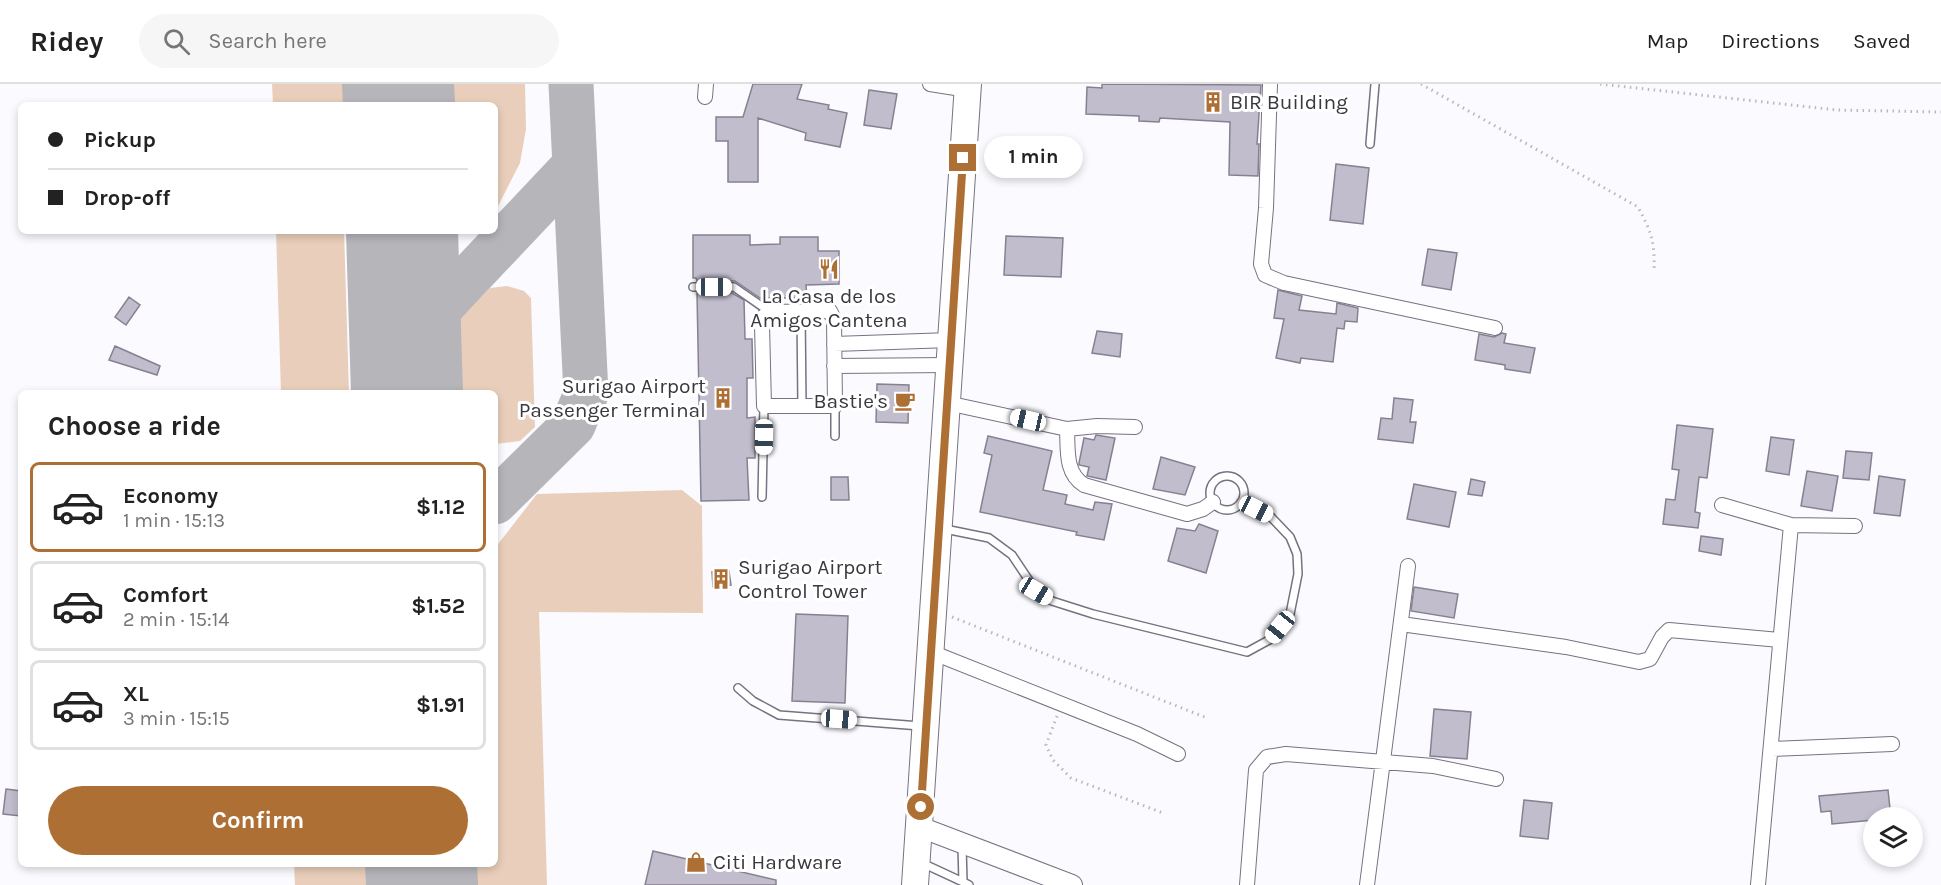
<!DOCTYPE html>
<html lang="en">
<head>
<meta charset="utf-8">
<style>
	:root { --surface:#fff; --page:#f6f6f6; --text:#222; --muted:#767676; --line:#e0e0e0; --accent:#ad6f34 }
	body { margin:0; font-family:Karla,sans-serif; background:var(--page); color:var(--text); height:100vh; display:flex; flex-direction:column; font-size:22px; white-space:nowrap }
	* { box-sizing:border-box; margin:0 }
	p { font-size:20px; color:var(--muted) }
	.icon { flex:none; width:33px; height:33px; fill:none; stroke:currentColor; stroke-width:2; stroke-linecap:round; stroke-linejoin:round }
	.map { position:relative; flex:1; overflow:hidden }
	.drawer { position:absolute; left:18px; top:306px; width:480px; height:477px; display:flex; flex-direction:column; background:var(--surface); border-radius:9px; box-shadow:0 3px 9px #0003 }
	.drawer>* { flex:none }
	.top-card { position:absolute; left:18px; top:18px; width:480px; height:132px; border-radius:9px; box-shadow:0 3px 9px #0003; display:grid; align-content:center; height:132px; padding:0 30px; background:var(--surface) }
	.buttons { position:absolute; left:1863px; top:723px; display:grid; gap:12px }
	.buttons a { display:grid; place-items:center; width:60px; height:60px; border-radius:50%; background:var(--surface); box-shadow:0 3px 9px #0003; font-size:30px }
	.end { position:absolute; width:27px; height:27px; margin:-14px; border:8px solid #ad6f34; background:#fff; box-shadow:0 0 0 3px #fff }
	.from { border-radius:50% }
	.bubble { position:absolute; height:42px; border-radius:21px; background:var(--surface); box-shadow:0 3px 9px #0003; font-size:20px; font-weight:700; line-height:42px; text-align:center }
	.car { position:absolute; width:18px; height:36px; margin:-18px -9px; border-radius:8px; box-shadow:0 0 4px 2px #0007; background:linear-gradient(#fff 24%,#345 0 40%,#fff 0 76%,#345 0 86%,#fff 0) }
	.top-card b { display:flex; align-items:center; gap:21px; height:57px; font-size:22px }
	.top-card b+b { border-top:2px solid var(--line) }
	.top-card i { width:15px; height:15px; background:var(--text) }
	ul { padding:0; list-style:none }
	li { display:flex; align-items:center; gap:18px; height:90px; margin:0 12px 9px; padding:0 18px; border:3px solid var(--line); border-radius:9px }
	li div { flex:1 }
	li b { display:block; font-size:22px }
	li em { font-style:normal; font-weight:700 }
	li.current { border-color:var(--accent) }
	li>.icon { width:54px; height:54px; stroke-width:1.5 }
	h2 { padding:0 30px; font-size:27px; line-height:72px }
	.button { display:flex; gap:12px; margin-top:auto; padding:12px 30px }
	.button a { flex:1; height:69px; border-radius:36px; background:var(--accent); color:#fff; font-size:24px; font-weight:700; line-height:69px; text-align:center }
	header { display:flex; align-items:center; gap:36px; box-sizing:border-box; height:84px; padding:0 30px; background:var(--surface); border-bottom:2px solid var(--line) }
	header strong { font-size:28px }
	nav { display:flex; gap:33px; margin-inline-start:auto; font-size:21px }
	.search { width:420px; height:54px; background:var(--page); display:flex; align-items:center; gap:15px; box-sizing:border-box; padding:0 21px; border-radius:33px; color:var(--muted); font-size:22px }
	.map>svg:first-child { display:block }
</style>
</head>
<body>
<header>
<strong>Ridey</strong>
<div class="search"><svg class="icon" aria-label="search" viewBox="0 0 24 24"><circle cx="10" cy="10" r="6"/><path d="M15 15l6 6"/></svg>Search here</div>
<nav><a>Map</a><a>Directions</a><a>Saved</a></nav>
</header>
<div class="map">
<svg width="1941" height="801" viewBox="0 0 1941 801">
	<rect width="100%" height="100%" fill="#fbfafe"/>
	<path fill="#e9cfbb" d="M272,0H352V21H273Z
		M439,0H525L526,45L520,79L495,128V21H440Z
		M276,147H344L349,309H281Z
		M507,202L524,207L531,214L535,343L520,357L495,360V309H460L458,237L490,204Z
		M682,406L702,422L703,529L539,528L547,801H477V780H495V464L537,410Z
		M294,780H366V801H295Z"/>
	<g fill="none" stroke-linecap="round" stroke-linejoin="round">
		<path stroke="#b6b5ba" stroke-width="45" d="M406,260L575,81
			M495,418L573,341L586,310L571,0"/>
		<path stroke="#b6b5ba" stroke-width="112" d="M398,0L399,21
			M402,147L407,309
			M421,780L422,801"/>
	</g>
	<path fill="#c2bdcd" stroke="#868090" stroke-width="1.5" d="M753,0H802L797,15L829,21L828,25L847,29L840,63L805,56L806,49L758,34V98H728V57H716V33H743Z
		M1102,0L1261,1L1257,60H1259L1258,92L1229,91L1230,38L1160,34L1159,38L1139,37V32L1086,30L1087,3L1102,4Z
		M869,6L897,10L891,45L864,41Z
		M1336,80L1369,84L1363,140L1330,136Z
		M693,151H750V161L780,160V153H818V167H839V200L806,201L807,214H760L735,197H697L696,194H693Z
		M1006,152L1063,154L1061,193L1004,191Z
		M1428,165L1457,169L1451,206L1422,201Z
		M1278,206L1302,212L1299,226L1336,230L1337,219L1358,224L1357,238L1345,237L1344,245L1337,244L1333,278L1301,274L1300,279L1276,274L1284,235L1274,234Z
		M697,209H732L744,216L745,255H752L753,294H747V334L755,333V374H747L749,416L701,417Z
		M129,213L140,221L126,241L115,233Z
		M1097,247L1122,250L1120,273L1092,269Z
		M1502,249L1506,250L1504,259L1535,264L1530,289L1505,285V281L1475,276L1479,250L1494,253Z
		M115,262L160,282L157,291L109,276Z
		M877,300L909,301L908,339L876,338Z
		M1394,314L1413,316L1410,338H1416L1413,359L1378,355L1381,334L1392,335Z
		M1677,341L1713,345L1707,394L1699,393L1695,428L1700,429L1698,444L1663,440L1666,415L1675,416L1679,386L1672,385Z
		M1096,351L1115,354L1106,396L1087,392L1089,383L1079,381V379L1084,354L1094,356Z
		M988,352L1052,367L1043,406L1067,411L1065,420L1093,426L1095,418L1112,420L1104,456L1076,451L1077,448L980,428L992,371L984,369Z
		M1771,353L1794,356L1789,391L1766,387Z
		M1846,367L1872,369L1869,396L1843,394Z
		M1161,373L1195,383L1185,411L1153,405Z
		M1807,387L1838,392L1832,427L1801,422Z
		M1879,392L1905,396L1900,432L1874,429Z
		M831,393H848L849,416H831Z
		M1471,395L1485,398L1482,412L1468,410Z
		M1414,400L1456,408L1449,443L1407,435Z
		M1199,440L1218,447L1206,489L1168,477L1177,444L1195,447Z
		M1701,452L1723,455L1721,471L1699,467Z
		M729,487L731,501L713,503L712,488Z
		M1414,503L1458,510L1454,534L1411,527Z
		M796,530L848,532L845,619L792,617Z
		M1434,625L1471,628L1467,675L1430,672Z
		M6,705L21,707V732L3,730Z
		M1888,706L1891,734H1874V736L1832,740L1831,727L1821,728L1819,712Z
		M1524,716L1552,719L1548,755L1520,752Z
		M653,767L776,796V801H645Z"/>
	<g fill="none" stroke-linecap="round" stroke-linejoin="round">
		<g stroke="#777281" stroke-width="10">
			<path id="lane" d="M1370,60L1375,0
				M693,203H734L770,228
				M801,227L802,322
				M835,322V352
				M1210 409a17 17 0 1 1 34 0a17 17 0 1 1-34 0Z
				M762,413L764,322
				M945,445L989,454L1012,471L1036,507L1052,517L1093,530L1247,568L1269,556L1290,530L1298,490L1297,470L1290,453L1270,432L1241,418
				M738,604L753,617L779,631L920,642
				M962,762L963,798L969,801
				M922,779L963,798"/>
		</g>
		<g stroke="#777281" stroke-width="16">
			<path id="street" d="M930,0L968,6
				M1270,0L1266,124L1261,180L1265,191L1284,199L1495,244
				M705,13L706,0
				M830,227L834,235L835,322H764L762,241L764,232L770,228Z
				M834,260L951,256
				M834,282L949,281
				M947,319L1067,345L1097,342L1135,343
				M1067,345C1068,366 1065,389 1084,401L1187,430L1203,425L1213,418
				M1722,421L1791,441L1855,442
				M1401,540L1566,563L1639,578L1650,575L1662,553L1669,546L1780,556
				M931,568L1137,650L1178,670
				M1771,665L1892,660
				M1247,801L1256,686L1267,673L1286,670L1433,682L1496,695
				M1367,801L1408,482
				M1758,801L1791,441"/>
		</g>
		<g stroke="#777281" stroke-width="22">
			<path id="secondary" d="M920,743L1072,801"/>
		</g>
		<g stroke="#777281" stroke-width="28">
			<path id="highway" d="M915,801L968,0"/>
		</g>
		<path stroke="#b9b8bc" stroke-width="3" stroke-dasharray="1.5 4.5" stroke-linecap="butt" d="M1421,0L1638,123C1651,147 1655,158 1654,186
			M1600,0L1837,26L1941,28
			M952,533L1207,634
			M1057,632L1046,661L1053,676L1071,694L1163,729"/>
		<use href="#lane" stroke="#fff" stroke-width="7"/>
		<use href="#street" stroke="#fff" stroke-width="14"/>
		<use href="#secondary" stroke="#fff" stroke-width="20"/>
		<use href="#highway" stroke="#fff" stroke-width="26"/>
	</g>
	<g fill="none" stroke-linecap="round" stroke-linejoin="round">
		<path stroke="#ad6f34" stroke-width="8" d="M921,723L963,74"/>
	</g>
	<defs>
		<g id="building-bare" transform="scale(1.62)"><path d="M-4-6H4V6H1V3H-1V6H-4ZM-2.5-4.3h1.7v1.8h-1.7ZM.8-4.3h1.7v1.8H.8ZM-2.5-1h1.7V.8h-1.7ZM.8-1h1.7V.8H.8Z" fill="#ad6f34" stroke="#fff" stroke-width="2.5" paint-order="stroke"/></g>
		<g id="restaurant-bare" transform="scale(1.62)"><path d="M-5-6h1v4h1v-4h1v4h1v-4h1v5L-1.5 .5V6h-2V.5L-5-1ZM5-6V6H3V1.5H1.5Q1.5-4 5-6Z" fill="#ad6f34" stroke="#fff" stroke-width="2.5" paint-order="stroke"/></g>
		<g id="cafe-bare" transform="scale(1.62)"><path d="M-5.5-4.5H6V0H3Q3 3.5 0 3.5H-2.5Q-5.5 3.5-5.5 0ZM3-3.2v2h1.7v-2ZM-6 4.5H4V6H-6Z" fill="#ad6f34" stroke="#fff" stroke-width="2.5" paint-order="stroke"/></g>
		<g id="shop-bare" transform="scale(1.62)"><path d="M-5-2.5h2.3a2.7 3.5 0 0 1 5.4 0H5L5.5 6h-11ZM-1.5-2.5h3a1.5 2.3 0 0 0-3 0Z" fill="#ad6f34" stroke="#fff" stroke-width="2.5" paint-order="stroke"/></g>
	</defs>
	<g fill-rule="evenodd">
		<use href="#building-bare" x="1213" y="18"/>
		<use href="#restaurant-bare" x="829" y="185"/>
		<use href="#building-bare" x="723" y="314"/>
		<use href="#cafe-bare" x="905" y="317"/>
		<use href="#building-bare" x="721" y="495"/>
		<use href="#shop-bare" x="696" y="778"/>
	</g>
	<g text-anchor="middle" stroke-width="6" stroke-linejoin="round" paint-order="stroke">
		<g font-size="21" fill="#3a383e" stroke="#fff" text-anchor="start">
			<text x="1230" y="25">BIR Building</text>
			<text x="829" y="219" text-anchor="middle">La Casa de los<tspan x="829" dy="24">Amigos Cantena</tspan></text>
			<text x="706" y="309" text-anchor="end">Surigao Airport<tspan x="706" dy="24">Passenger Terminal</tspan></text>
			<text x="888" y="324" text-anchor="end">Bastie's</text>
			<text x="738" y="490">Surigao Airport<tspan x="738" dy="24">Control Tower</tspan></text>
			<text x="713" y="785">Citi Hardware</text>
		</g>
	</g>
</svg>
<div class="buttons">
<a><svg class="icon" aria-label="layers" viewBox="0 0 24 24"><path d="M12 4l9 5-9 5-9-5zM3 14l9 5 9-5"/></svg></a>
</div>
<i class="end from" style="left:921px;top:723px"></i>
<i class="end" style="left:963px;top:74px"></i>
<div class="bubble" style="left:984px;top:52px;width:99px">1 min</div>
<i class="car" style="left:714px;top:203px;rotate:90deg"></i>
<i class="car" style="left:1028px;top:336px;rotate:283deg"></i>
<i class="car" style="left:764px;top:353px;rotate:181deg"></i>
<i class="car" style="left:1256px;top:425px;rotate:117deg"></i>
<i class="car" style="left:1036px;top:507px;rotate:121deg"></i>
<i class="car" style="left:1280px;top:543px;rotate:219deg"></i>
<i class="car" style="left:839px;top:635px;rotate:94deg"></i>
<div class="top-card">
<b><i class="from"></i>Pickup</b>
<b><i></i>Drop-off</b>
</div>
<section class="drawer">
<h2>Choose a ride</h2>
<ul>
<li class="current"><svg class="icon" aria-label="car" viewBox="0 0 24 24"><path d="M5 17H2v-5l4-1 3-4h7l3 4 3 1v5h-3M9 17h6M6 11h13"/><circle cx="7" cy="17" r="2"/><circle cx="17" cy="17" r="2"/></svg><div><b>Economy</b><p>1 min · 15:13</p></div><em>$1.12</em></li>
<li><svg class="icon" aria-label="car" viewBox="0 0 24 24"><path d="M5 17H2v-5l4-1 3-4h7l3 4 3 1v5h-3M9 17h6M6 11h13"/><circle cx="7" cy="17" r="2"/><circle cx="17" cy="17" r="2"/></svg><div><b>Comfort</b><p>2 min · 15:14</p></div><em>$1.52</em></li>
<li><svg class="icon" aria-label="car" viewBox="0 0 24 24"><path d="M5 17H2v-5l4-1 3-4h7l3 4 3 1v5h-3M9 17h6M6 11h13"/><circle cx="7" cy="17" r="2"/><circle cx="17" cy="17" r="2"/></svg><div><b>XL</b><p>3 min · 15:15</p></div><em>$1.91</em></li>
</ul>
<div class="button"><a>Confirm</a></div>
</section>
</div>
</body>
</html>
